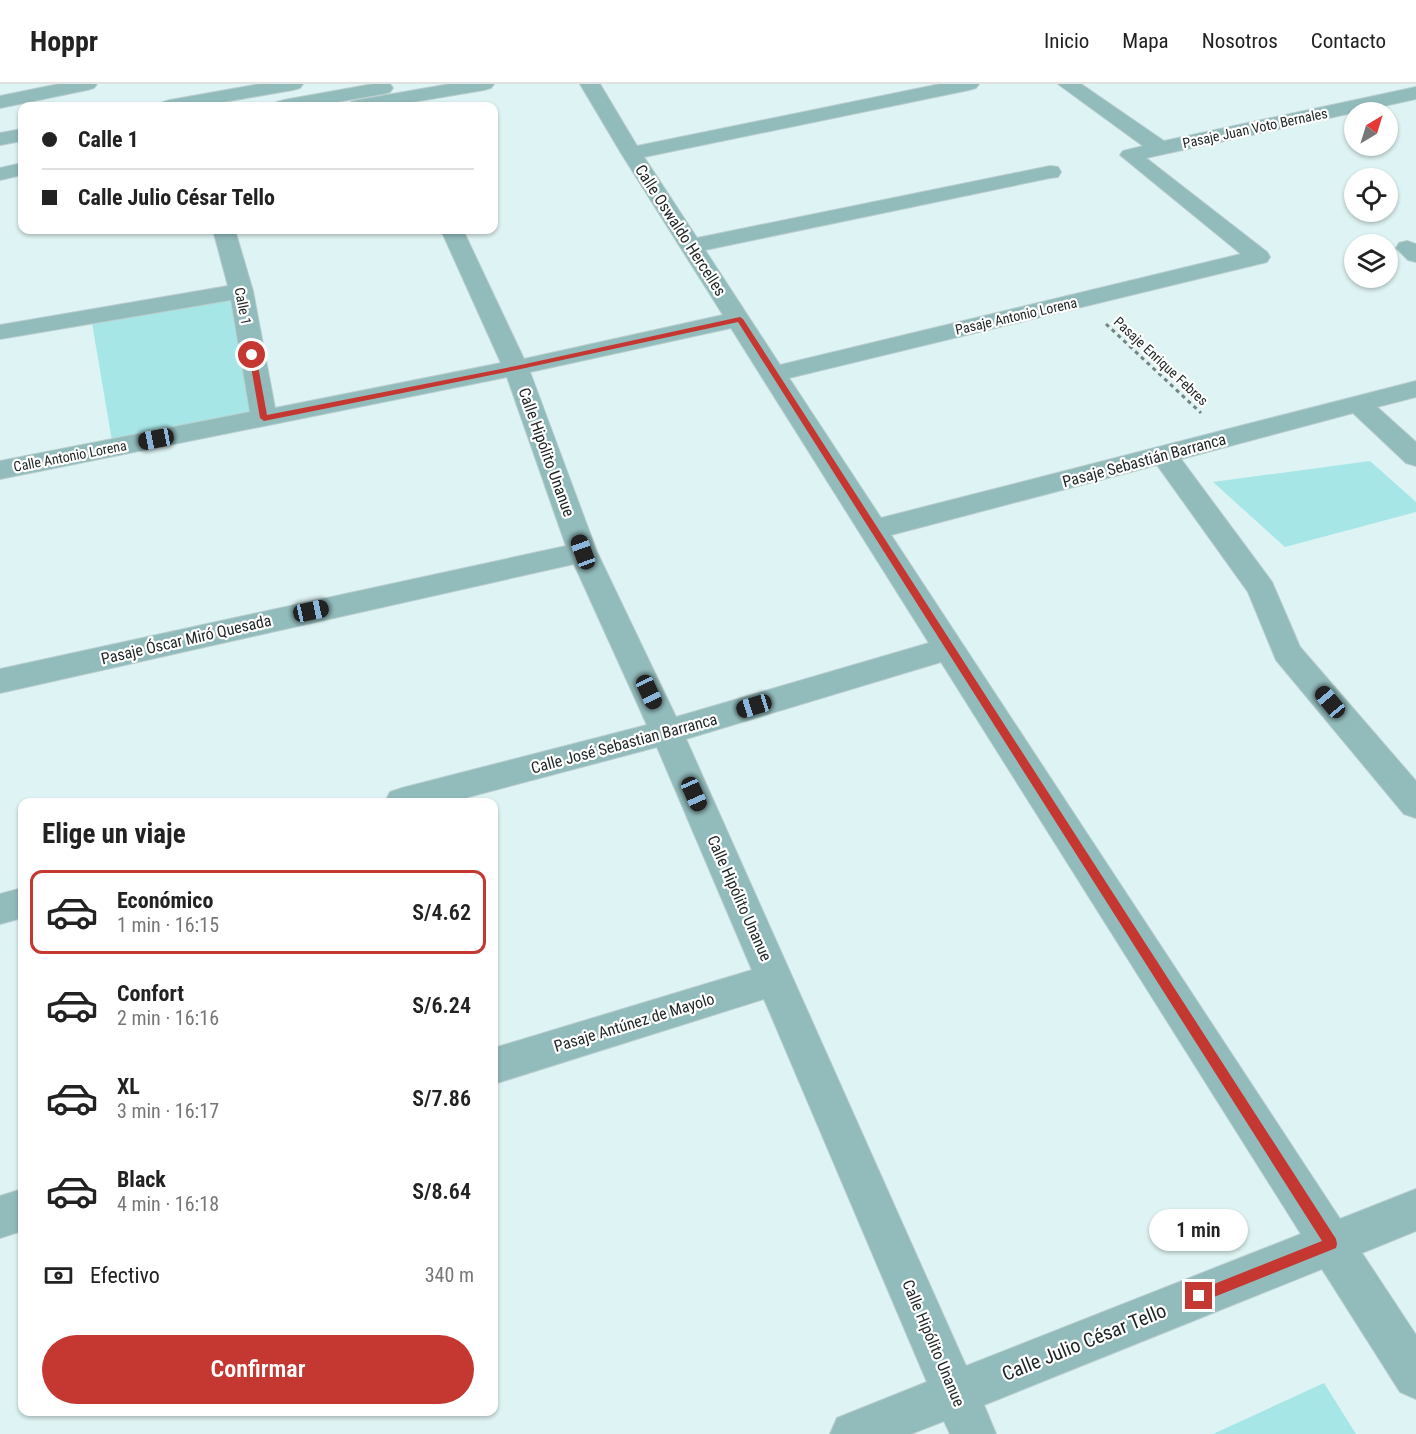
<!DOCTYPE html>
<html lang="es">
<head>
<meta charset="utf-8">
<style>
	:root { --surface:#fff; --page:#f6f6f6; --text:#222; --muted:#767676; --line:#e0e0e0; --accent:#c53731 }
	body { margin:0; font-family:"Roboto Condensed",sans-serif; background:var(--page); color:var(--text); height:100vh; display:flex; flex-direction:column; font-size:22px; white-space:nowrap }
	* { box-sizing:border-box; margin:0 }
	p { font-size:20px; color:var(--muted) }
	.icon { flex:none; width:33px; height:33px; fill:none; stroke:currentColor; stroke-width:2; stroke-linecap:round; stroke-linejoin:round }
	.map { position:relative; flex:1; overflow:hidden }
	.sheet { position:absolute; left:18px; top:714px; width:480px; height:618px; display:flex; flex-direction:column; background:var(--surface); border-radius:12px; box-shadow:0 2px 4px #0004 }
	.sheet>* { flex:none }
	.guide { position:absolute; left:18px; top:18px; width:480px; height:132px; border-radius:12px; box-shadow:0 2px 4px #0004; display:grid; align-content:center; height:132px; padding:0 24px; background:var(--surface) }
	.needle { width:39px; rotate:38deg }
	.fabs { position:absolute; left:1344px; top:18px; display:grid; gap:12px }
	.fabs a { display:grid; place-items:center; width:54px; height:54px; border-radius:50%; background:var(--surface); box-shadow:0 2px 4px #0004; font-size:30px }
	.end { position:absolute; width:27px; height:27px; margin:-14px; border:8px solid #c53731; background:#fff; box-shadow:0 0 0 3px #fff }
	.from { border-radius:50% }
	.bubble { position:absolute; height:42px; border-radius:21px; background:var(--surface); box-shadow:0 2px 4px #0004; font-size:20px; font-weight:600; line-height:42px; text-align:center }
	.car { position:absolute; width:18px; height:36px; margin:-18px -9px; border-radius:8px; box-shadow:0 0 4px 2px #0007; background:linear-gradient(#222 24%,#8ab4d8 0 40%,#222 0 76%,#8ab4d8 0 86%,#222 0) }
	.guide b { display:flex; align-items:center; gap:21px; height:57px; font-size:22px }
	.guide b+b { border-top:2px solid var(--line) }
	.guide i { width:15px; height:15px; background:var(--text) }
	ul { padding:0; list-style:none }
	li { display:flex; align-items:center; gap:18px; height:84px; margin:0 12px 9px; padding:0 12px; border:3px solid transparent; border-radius:12px }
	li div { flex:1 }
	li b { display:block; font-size:22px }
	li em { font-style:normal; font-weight:600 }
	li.on { border-color:var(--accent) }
	li>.icon { width:54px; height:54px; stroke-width:1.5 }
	h2 { padding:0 24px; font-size:27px; line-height:72px }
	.pay { display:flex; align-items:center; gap:15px; height:66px; padding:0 24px; font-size:22px }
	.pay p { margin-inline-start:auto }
	.primary-button { display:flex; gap:12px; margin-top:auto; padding:12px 24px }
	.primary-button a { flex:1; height:69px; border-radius:36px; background:var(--accent); color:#fff; font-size:24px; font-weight:600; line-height:69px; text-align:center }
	header { display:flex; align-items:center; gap:36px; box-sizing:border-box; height:84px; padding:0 30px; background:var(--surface); border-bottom:2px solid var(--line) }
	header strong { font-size:28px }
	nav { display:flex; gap:33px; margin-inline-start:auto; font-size:21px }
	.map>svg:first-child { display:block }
</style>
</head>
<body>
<header>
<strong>Hoppr</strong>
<nav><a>Inicio</a><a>Mapa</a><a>Nosotros</a><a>Contacto</a></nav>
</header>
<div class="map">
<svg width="1416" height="1350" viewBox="0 0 1416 1350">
	<rect width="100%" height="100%" fill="#def3f3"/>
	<path fill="#a6e6e7" d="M241,207L264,335L113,363L91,233Z
		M1370,377L1416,418V428L1285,463L1213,398Z
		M1324,1299L1356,1350H1213Z"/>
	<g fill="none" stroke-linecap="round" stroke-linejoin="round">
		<g stroke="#bbcece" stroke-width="2">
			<path id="minor" d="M59,0H97L94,4L87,6L0,24V12Z
				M260,0H303L300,4L293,6L200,22H160L163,18L170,16Z
				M373,0H390L393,4L390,8L383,10L314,22H274L277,18L284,16Z
				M450,0H494L491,4L484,6L389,22H348L351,18L358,16Z
				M580,0H600L637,62L940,0H979L976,4L969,6L644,73L697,154L1050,82L1058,83L1061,88L1058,93L1050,94L705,166L780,281L1241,170L1120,71L1123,67L1143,62L1058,0H1081L1164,57L1416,3V15L1146,74L1267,168L1270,173L1267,178L789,294L881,434L1416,297V313L1377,323L1416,358V382L1406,379L1353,329L1181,375L1272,498L1300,563L1416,697V734L1404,730L1276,576L1248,508L1157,381L891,451L1340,1135L1416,1105V1147L1362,1169L1416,1251V1315L1400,1308L1322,1185L984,1321L996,1350H950L944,1337L911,1350H830L837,1334L927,1298L764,915L494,1000V964L752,886L657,663L450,718H385L390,708L402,704L647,641L574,480L0,609V585L566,462L507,293L0,395V377L250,328L231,216L0,255V241L228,202L213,146H235L253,207L275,324L501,279L441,146H463L524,275L723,231L621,69ZM731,244L929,559L676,633L597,468L530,288ZM941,578L1301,1150L966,1282L686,655Z
				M22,45V57L0,61V49Z
				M22,79V91L0,96V84Z
				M1407,157L1416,160V178L1408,176L1396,164L1399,159Z
				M22,804V834L0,840V810Z
				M22,1105V1147L0,1154V1112Z"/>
		</g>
		<path stroke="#748282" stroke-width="3" stroke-dasharray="4 4" stroke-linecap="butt" d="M1106,240L1201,329"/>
		<use href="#minor" fill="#92bbbb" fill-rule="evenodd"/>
	</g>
	<path fill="#c53731" d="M740,233L743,235L1336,1155L1337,1160L1336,1164L1199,1219L1194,1217L1192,1212L1194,1208L1322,1157L738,238L516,286L264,337L260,334L249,271L252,268L256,271L267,331L516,282Z"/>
	<g text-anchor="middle" stroke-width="4.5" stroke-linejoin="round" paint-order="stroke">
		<g font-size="14" fill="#1d2525" stroke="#fff">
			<text transform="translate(1255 44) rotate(-12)" y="5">Pasaje Juan Voto Bernales</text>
			<text transform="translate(243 222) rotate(79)" y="5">Calle 1</text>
			<text transform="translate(1016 232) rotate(-13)" y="5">Pasaje Antonio Lorena</text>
			<text transform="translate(1161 277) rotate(43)" y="5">Pasaje Enrique Febres</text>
			<text transform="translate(70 372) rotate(-11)" y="5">Calle Antonio Lorena</text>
		</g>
		<g font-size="16" fill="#1d2525" stroke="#fff">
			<text transform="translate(681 146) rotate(57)" y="6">Calle Oswaldo Hercelles</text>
			<text transform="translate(547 368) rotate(70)" y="6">Calle Hipólito Unanue</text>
			<text transform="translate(1144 376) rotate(-15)" y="6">Pasaje Sebastián Barranca</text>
			<text transform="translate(186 555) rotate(-13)" y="6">Pasaje Óscar Miró Quesada</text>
			<text transform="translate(624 659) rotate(-15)" y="6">Calle José Sebastian Barranca</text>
			<text transform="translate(740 814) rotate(66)" y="6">Calle Hipólito Unanue</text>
			<text transform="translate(634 938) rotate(-17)" y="6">Pasaje Antúnez de Mayolo</text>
			<text transform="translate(934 1259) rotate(67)" y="6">Calle Hipólito Unanue</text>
		</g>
		<g font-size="20" fill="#1d2525" stroke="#fff">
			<text transform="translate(1084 1258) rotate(-22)" y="7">Calle Julio César Tello</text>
		</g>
	</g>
</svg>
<div class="fabs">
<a><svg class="needle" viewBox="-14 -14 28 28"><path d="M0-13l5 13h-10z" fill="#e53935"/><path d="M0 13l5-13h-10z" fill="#767676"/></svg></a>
<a><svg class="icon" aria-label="locate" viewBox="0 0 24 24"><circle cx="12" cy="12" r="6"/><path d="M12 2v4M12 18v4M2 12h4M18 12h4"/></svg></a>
<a><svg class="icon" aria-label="layers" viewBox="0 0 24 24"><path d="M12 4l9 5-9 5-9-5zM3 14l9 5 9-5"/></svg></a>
</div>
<i class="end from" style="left:252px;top:271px"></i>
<i class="end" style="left:1199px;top:1212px"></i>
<div class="bubble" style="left:1149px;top:1125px;width:99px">1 min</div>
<i class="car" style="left:156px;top:355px;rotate:259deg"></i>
<i class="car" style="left:583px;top:468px;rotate:340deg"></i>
<i class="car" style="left:311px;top:527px;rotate:78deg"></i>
<i class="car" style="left:649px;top:608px;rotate:155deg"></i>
<i class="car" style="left:1330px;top:618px;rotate:320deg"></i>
<i class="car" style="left:754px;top:622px;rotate:253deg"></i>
<i class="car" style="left:694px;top:710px;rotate:156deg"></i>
<div class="guide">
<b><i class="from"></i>Calle 1</b>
<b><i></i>Calle Julio César Tello</b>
</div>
<section class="sheet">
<h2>Elige un viaje</h2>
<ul>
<li class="on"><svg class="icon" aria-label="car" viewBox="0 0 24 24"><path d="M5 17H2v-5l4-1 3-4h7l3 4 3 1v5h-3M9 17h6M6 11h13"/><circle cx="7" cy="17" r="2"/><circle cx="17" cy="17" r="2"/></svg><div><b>Económico</b><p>1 min · 16:15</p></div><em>S/4.62</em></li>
<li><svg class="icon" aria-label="car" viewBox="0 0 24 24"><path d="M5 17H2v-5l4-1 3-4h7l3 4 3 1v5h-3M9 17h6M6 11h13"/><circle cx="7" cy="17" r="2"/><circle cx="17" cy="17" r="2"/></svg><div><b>Confort</b><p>2 min · 16:16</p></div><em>S/6.24</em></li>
<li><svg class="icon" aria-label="car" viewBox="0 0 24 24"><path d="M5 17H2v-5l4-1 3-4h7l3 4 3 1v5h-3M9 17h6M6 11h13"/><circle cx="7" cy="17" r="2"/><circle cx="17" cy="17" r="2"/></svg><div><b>XL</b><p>3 min · 16:17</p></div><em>S/7.86</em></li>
<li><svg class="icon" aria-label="car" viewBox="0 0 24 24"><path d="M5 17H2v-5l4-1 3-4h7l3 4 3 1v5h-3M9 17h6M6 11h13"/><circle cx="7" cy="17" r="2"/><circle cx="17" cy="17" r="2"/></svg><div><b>Black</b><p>4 min · 16:18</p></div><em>S/8.64</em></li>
</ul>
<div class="pay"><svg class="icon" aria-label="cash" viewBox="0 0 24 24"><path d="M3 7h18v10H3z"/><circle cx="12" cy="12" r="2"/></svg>Efectivo<p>340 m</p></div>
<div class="primary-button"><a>Confirmar</a></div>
</section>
</div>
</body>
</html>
